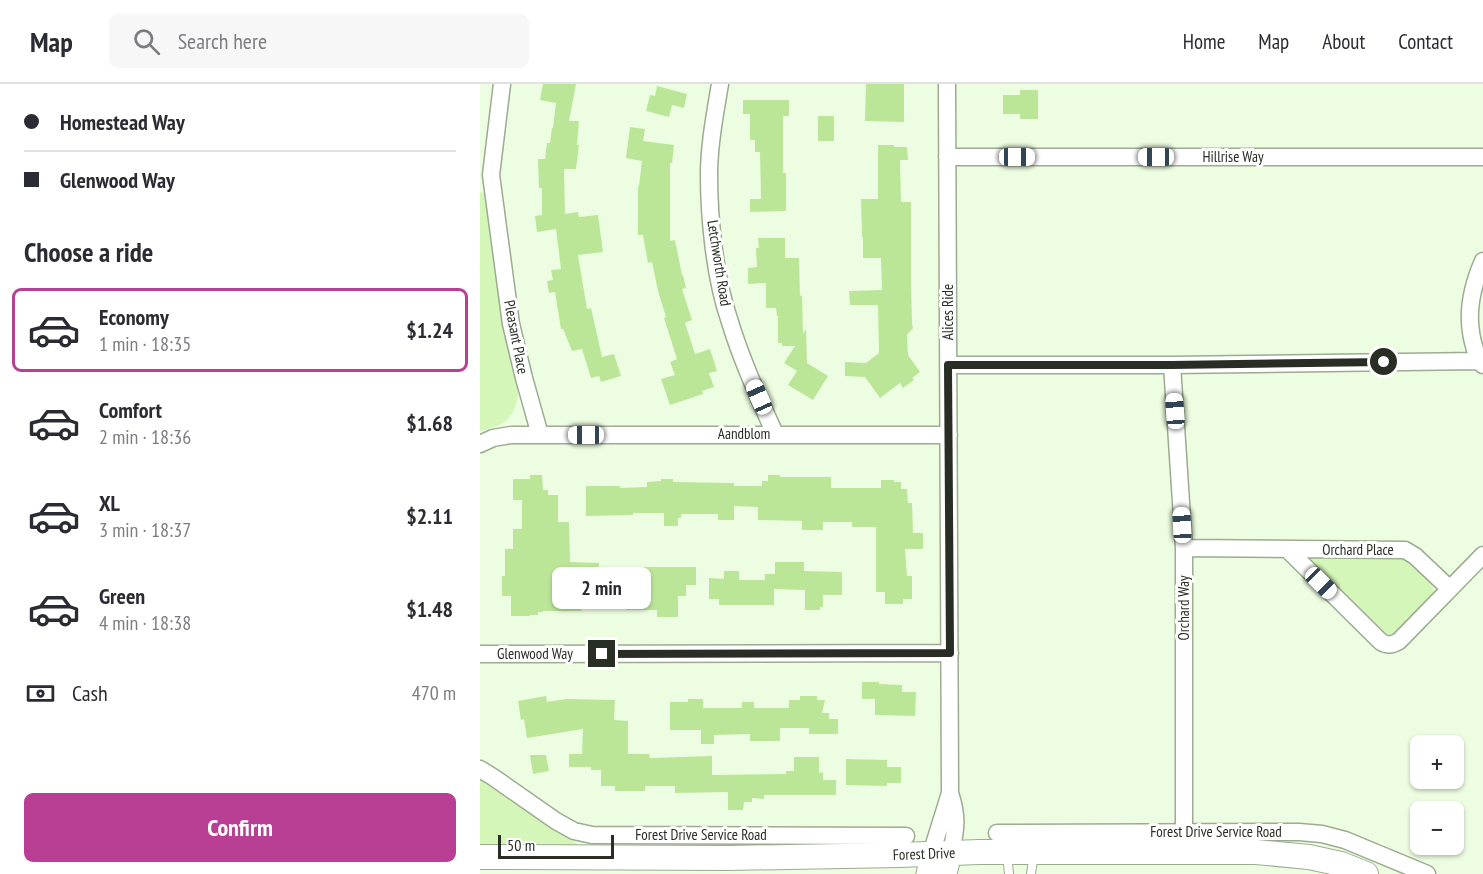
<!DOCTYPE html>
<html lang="en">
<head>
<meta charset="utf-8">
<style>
	:root { --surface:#fff; --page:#f7f7f7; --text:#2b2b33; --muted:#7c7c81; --line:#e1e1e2; --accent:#b83f93 }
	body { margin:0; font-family:"PT Sans Narrow",sans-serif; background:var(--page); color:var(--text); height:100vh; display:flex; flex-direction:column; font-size:22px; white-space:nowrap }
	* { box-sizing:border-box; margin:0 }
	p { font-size:20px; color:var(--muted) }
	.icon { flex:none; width:33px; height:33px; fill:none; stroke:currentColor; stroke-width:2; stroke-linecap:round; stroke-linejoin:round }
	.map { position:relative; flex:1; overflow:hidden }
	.details { display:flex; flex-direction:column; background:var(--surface); width:480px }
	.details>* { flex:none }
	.top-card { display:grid; align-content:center; height:132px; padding:0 24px; background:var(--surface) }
	.controls { position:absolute; left:930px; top:651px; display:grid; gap:12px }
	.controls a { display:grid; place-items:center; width:54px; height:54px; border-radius:9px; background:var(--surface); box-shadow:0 2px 4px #0004; font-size:30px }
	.scale { position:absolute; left:18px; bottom:15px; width:116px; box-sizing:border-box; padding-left:6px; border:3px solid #282e24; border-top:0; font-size:16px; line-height:21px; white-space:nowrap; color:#282e24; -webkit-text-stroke:4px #fff; paint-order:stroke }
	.end { position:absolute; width:27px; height:27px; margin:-14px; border:8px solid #282e24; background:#fff; box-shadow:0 0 0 3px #fff }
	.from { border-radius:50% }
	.bubble { position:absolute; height:42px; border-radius:9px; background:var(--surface); box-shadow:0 2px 4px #0004; font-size:20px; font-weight:600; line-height:42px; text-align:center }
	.car { position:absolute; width:18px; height:36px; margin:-18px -9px; border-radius:8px; box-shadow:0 0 4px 2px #0007; background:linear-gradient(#fff 24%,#345 0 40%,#fff 0 76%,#345 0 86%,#fff 0) }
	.top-card b { display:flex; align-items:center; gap:21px; height:57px; font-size:22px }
	.top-card b+b { border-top:2px solid var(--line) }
	.top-card i { width:15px; height:15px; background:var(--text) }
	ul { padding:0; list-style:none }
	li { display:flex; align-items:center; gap:18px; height:84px; margin:0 12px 9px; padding:0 12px; border:3px solid transparent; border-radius:9px }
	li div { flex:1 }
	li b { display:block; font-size:22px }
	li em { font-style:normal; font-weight:600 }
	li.on { border-color:var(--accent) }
	li>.icon { width:54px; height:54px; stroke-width:1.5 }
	h2 { padding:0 24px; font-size:27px; line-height:72px }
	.pay { display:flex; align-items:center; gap:15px; height:66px; padding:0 24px; font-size:22px }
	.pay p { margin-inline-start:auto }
	.button { display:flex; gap:12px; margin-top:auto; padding:12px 24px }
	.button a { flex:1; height:69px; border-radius:9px; background:var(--accent); color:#fff; font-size:24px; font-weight:600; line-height:69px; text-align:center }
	header { display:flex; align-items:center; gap:36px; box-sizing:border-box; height:84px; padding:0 30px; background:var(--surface); border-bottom:2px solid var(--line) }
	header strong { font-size:28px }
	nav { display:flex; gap:33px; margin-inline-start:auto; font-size:21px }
	.search { width:420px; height:54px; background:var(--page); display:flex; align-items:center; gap:15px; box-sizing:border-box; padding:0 21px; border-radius:9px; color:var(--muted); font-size:22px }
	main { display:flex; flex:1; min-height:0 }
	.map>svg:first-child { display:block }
</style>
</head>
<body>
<header>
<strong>Map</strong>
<div class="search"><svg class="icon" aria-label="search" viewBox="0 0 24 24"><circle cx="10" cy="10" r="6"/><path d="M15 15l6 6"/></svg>Search here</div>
<nav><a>Home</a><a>Map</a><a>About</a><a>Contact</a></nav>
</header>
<main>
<section class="details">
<div class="top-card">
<b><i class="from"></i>Homestead Way</b>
<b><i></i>Glenwood Way</b>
</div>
<h2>Choose a ride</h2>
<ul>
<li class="on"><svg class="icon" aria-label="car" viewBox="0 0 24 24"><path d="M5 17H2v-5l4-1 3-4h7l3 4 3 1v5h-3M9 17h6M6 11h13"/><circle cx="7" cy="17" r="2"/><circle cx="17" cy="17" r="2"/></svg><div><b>Economy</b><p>1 min · 18:35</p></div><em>$1.24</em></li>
<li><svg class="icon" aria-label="car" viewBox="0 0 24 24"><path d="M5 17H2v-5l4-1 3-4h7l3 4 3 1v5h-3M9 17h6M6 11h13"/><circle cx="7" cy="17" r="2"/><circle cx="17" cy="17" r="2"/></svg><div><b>Comfort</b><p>2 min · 18:36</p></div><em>$1.68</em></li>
<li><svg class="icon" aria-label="car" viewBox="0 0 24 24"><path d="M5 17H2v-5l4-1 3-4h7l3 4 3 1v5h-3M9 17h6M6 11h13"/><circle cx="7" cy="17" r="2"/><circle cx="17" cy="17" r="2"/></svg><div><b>XL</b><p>3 min · 18:37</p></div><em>$2.11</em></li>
<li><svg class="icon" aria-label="car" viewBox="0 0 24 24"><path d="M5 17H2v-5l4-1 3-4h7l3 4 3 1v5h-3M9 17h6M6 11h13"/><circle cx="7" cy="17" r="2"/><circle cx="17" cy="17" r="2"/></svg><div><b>Green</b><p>4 min · 18:38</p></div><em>$1.48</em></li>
</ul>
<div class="pay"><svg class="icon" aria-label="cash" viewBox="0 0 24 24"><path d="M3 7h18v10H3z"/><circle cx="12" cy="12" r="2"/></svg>Cash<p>470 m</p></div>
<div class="button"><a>Confirm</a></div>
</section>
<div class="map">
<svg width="1003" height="790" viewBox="0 0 1003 790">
	<rect width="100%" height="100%" fill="#edfde1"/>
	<path fill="#d4f6b9" d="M0,108L7,110L39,299C38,315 36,333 19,341C13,344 6,345 0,347Z
		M830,471L929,474L951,497L954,509C947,520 924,545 912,551C908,554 908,553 903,553L828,476Z
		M0,694L6,695L100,762H0Z"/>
	<path fill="#bbe698" d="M63,0H96L89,37H99L97,61H99L96,85H84L85,130L98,128L99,133L118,131L123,168L98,171L107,225L111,224L122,273L134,270L141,292L121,298L119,292L111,294L102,265L92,267L83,245H81L75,208L69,209L67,197L73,196L71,186L81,185L76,145L57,148L55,132L62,131V104H59L58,75H65L67,59H70L72,44H73L76,19L60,16Z
		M386,0H424V38L385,37Z
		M177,2L207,10L204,24L192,21L189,33L166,27L170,11L175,12Z
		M540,6H558V35H540V30H523V11H540Z
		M263,16H309V32H303V89H306V127L270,128V115H281L280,68H275V56H270V30H263Z
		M338,32H354V57H338Z
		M150,43L165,45L163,57L194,61L192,79H190V157L195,156L202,191H203L206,204L202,205L212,236L205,239L215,270L230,265L237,287L229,289L234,303L222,307L223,310L190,321L181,295L195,291L190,278L197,275L184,234L186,233L178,207L172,178L168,179L163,151H158V102H159L162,77L146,74Z
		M398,61H414V63H427L428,76H420L421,118H431V197L432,240L433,244L427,251L428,271L440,288L432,294L434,296L423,304L420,299L400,314L385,293L365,292V278L386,279L399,269L398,221H370L369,207L402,206L401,174H383V153H382L381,115H398Z
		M278,154H305V174H319L320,212L322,211L323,250L326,245L327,279L348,292L333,316L308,301L317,287L304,279L315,262H302V259H298V232H297L296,224H286V199L268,200V184L277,183L276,164H279Z
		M50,391H62L63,406H68V411H78V438H89L90,478L119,479V491H158V483H216V501H206V512H198V533H177V526H146V516H119V524L101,523V527H63V528H58V531H50V532H31V512H22V492H25V465H33V445H42V416H33V395H50Z
		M288,391H300V393H351V404H401V396H414V398H421V405H427L428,419H432L433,449H443V465H425L427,492H432V515H423V520H405V508H396V443H372V438H343V446H322V437L278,436V423L254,422V436H238V430H201V434H198V442H184V429H153V431L106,432V402H140V404L167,403V398L181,397V395H193V398L254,399V402H282V397H288Z
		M295,478H324V487L362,488V511H343V523H340V526H325V506L294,505V521H239V515H229V494L244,495V487H259V496H285V490H295Z
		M382,598H399V600L422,601V608H436L435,632L395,631V615H382Z
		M66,612L67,618L86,615L135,616L134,636L148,637V670H169L170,674L232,672V691L306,690V687H314V673H339V689L343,688V696H356V711H284V715L272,714V718H264L263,726H248V708L195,709V702H165V707H135V702H121V686H111V683H89V670H102L103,645L47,654L44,635L41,636L38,617Z
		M320,612H337V616H345L342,629H349V635H358V650H329V644H300V657H270V650L234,651V660H221V646H190V618H208V615H223V624H262V618H274V624H309V616H320Z
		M50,671H66L69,687L53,690Z
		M366,675L407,676V683H421V699H407V702L366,701Z"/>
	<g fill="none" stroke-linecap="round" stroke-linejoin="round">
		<g stroke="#9cab91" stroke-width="10">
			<path id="service" d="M527,769L529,790
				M551,790L554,769"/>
		</g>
		<g stroke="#9cab91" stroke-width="19">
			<path id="minor" d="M22,0L11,91L31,240L44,294L60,351
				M240,0C235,30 229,61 229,91C229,135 235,194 249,235C261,275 278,312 295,350
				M467,0L470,709C478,733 476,745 471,769
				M467,73H1003
				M998,277C996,267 992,258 991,248C987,223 993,200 1003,177
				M468,281H692L998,277L1003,281
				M692,281L704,464V768
				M0,360L13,354L31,351H469
				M704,464L925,466L935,472L970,505
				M807,465L901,558C908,562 912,561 919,557L1003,471
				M0,570L470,569
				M0,685L13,693L76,737L94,747L112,751L426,752
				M517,749L819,748L842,750L865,756L947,790
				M451,770L470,709"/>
		</g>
		<g stroke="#9cab91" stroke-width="23">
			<path id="tertiary" d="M447,790L451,770
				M466,790L471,769"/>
		</g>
		<g stroke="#9cab91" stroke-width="26">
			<path id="secondary" d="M0,773L248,774L419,771L499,768H776L829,773L861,780L886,790"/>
		</g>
		<use href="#service" stroke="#fff" stroke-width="8"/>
		<use href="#minor" stroke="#fff" stroke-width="16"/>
		<use href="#tertiary" stroke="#fff" stroke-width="21"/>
		<use href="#secondary" stroke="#fff" stroke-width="24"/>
	</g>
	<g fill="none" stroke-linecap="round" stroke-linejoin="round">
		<path stroke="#282e24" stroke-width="8" d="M122,570L470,569L468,281H692L904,278"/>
	</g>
	<g text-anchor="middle" stroke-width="6" stroke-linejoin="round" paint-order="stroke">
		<g font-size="15" fill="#282e24" stroke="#fff">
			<text x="753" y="78">Hillrise Way</text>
			<text transform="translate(239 179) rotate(81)" y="5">Letchworth Road</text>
			<text transform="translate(468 228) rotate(-90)" y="5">Alices Ride</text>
			<text transform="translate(36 253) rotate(79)" y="5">Pleasant Place</text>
			<text x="264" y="355">Aandblom</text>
			<text x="878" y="471">Orchard Place</text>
			<text transform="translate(704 524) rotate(-90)" y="5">Orchard Way</text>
			<text x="55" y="575">Glenwood Way</text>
			<text x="736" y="753">Forest Drive Service Road</text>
			<text x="221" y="756">Forest Drive Service Road</text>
			<text transform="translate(444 770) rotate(-2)" y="5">Forest Drive</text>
		</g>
	</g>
</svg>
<div class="controls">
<a>+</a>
<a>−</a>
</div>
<div class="scale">50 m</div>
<i class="end from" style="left:904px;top:278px"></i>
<i class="end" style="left:122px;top:570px"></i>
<div class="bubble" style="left:72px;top:483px;width:99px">2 min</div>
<i class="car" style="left:537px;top:73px;rotate:90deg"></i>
<i class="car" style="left:676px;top:73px;rotate:270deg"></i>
<i class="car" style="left:279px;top:313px;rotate:336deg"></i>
<i class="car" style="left:695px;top:327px;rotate:356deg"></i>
<i class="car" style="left:106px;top:351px;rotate:270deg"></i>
<i class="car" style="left:702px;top:441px;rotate:357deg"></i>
<i class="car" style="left:841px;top:499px;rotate:135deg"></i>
</div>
</main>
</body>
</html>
